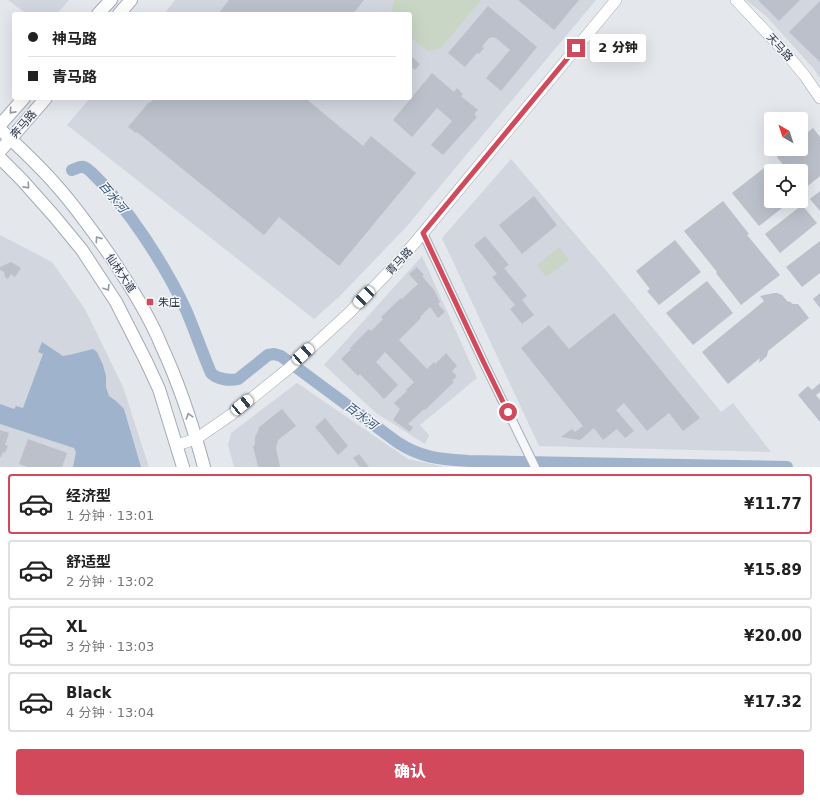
<!DOCTYPE html>
<html lang="zh">
<head>
<meta charset="utf-8">
<style>
	:root { --surface:#fff; --page:#f6f6f6; --text:#222; --muted:#767676; --line:#e0e0e0; --accent:#d1495b }
	body { margin:0; font-family:"DejaVu Sans","Noto Sans SC",sans-serif; background:var(--page); color:var(--text); height:100vh; display:flex; flex-direction:column; font-size:15px; white-space:nowrap }
	* { box-sizing:border-box; margin:0 }
	p { font-size:13px; color:var(--muted) }
	.icon { flex:none; width:22px; height:22px; fill:none; stroke:currentColor; stroke-width:2; stroke-linecap:round; stroke-linejoin:round }
	.map { position:relative; height:467px; overflow:hidden }
	.panel { display:flex; flex-direction:column; background:var(--surface); flex:1 }
	.panel>* { flex:none }
	.guide { position:absolute; left:12px; top:12px; width:400px; height:88px; border-radius:4px; box-shadow:0 4px 16px #0002; display:grid; align-content:center; height:88px; padding:0 16px; background:var(--surface) }
	.needle { width:26px; rotate:321deg }
	.controls { position:absolute; left:764px; top:112px; display:grid; gap:8px }
	.controls a { display:grid; place-items:center; width:44px; height:44px; border-radius:4px; background:var(--surface); box-shadow:0 4px 16px #0002; font-size:20px }
	.end { position:absolute; width:18px; height:18px; margin:-9px; border:5px solid #d1495b; background:#fff; box-shadow:0 0 0 2px #fff }
	.from { border-radius:50% }
	.bubble { position:absolute; height:28px; border-radius:4px; background:var(--surface); box-shadow:0 4px 16px #0002; font-size:13px; font-weight:800; line-height:28px; text-align:center }
	.car { position:absolute; width:12px; height:24px; margin:-12px -6px; border-radius:5px; box-shadow:0 0 3px 1px #0007; background:linear-gradient(#fff 24%,#345 0 40%,#fff 0 76%,#345 0 86%,#fff 0) }
	.guide b { display:flex; align-items:center; gap:14px; height:38px; font-size:15px }
	.guide b+b { border-top:1px solid var(--line) }
	.guide i { width:10px; height:10px; background:var(--text) }
	ul { padding:7px 0 0; list-style:none }
	li { display:flex; align-items:center; gap:12px; height:60px; margin:0 8px 6px; padding:0 8px; border:2px solid var(--line); border-radius:4px }
	li div { flex:1 }
	li b { display:block; font-size:15px }
	li em { font-style:normal; font-weight:800 }
	li.current { border-color:var(--accent) }
	li>.icon { width:36px; height:36px; stroke-width:1.5 }
	.action { display:flex; gap:8px; margin-top:auto; padding:8px 16px }
	.action a { flex:1; height:46px; border-radius:4px; background:var(--accent); color:#fff; font-size:16px; font-weight:800; line-height:46px; text-align:center }
	.map>svg:first-child { display:block }
</style>
</head>
<body>
<div class="map">
<svg width="820" height="467" viewBox="0 0 820 467">
	<rect width="100%" height="100%" fill="#e4e7ec"/>
	<path fill="#d2d6de" d="M8,0H69L57,14H27Z
		M175,0H596L451,173L408,225L339,297L314,319L67,125L90,98H410V14H164Z
		M746,0H820V78L813,68L767,17Z
		M511,159L609,274L721,412L733,403L771,452L539,446L442,238Z
		M0,235L52,262L85,309L123,387L149,467H0Z
		M422,256L477,378L420,425L429,435L425,444L376,413L324,365Z
		M297,383L408,459L445,467H234L228,445L231,433Z"/>
	<path fill="#c9d6c5" d="M394,0H481L441,48L428,51L410,37V35L413,32L410,29V14H393L391,12Z
		M559,247L569,260L546,277L537,265Z"/>
	<path fill="#9fb4cc" d="M42,342L63,356L69,355L93,349L97,352L103,365L106,376V387L109,396L116,401L124,409L141,467H73L76,452L74,448L0,424V404L14,409L16,406L23,408L43,354L38,352Z"/>
	<g fill="none" stroke-linecap="round" stroke-linejoin="round">
		<path stroke="#9fb4cc" stroke-width="12" d="M72,170C76,169 80,166 84,167C89,169 94,175 98,179C110,191 121,205 131,218C152,247 171,278 186,310C195,331 202,352 211,373C217,379 229,381 238,379L268,355L274,354L281,356L397,442C421,458 440,459 468,461L787,467"/>
	</g>
	<path fill="#bbc0ca" d="M229,0H364L353,14H218Z
		M518,0H579L554,30Z
		M758,0H800L779,21Z
		M820,1V62L789,32Z
		M488,6L537,47L501,91L486,78L510,50L496,38L492,37L488,39L482,47L484,48L479,54L477,53L465,67L448,53Z
		M410,55L420,64L415,70L410,66Z
		M432,73L454,92L457,88L463,94L461,96L478,110L474,114L477,117L443,155L431,145L452,121L437,108L412,137L393,120Z
		M154,98H305L363,146L371,136L416,173L339,266L279,217L264,235L137,132L136,133L128,127L149,102L150,103Z
		M813,128L820,137V176L804,189L801,185V171H788L777,157L787,149H801V138Z
		M769,164L775,171H771V201H791L759,226L732,193Z
		M820,191V211L810,199Z
		M534,196L557,225L522,254L499,225Z
		M723,201L749,234L747,235L780,275L741,305L716,273L717,272L684,231Z
		M802,205L817,223L780,253L765,234Z
		M485,236L509,265L504,268L527,296L522,300L534,315L522,324L510,309L515,305L492,277L497,274L474,245Z
		M675,240L701,272L659,305L647,291L650,289L636,271Z
		M820,241V273L802,287L786,267Z
		M11,262L21,268L15,277L11,274L8,279L5,277L4,272L0,270V267Z
		M417,267L424,275L422,276L434,290L440,302L438,304L445,312L438,318L430,307L420,317L421,318L399,340L427,369L434,362L435,364L446,353L457,366L452,371L457,376L452,381L454,382L425,410L424,409L408,424L413,427L410,432L393,420L400,409L394,403L407,391L406,390L414,382L385,352L376,362L398,385L384,399L360,374L358,376L341,359L351,349L350,348L369,329L371,331L383,319L381,317L401,298L402,299L418,284L409,274Z
		M707,281L733,313L693,345L666,313Z
		M774,293H777L782,295L788,302L789,301L793,304H798L809,318L768,351L767,356L759,363L760,358L728,384L702,352L764,301L760,296Z
		M820,293V308L813,299Z
		M614,313L700,418L683,431L669,413L647,431L624,403L616,410L634,431L625,438L617,429L603,440L594,428L580,440L561,437L572,429L575,432L583,426L521,348L549,325L569,349Z
		M820,383V392L816,395L820,400V422L798,395L808,386L812,390Z
		M282,409L296,426L278,440L276,448L280,467H258L253,446L255,445V437L259,429L258,428Z
		M325,418L348,446L338,455L315,427Z
		M0,430L9,433L5,445L8,446L5,453L3,452L1,457H0Z
		M28,439L67,453L62,467H27L19,464Z
		M359,454L369,467H360L353,458Z"/>
	<g fill="none" stroke-linecap="round" stroke-linejoin="round">
		<g stroke="#a9aeb7" stroke-width="10">
			<path id="street" d="M423,233L484,363L535,467"/>
		</g>
		<g stroke="#a9aeb7" stroke-width="12">
			<path id="secondary" d="M736,0L785,52L805,76L820,98
				M177,445L196,439L232,414L288,369L349,313L401,259L423,233L616,0"/>
		</g>
		<g stroke="#a3abb8" stroke-width="14">
			<path id="primary" d="M98,14L111,0
				M119,14L131,0
				M0,125L24,98
				M0,129C19,147 39,165 56,185C76,207 94,233 111,257C130,286 149,315 162,347C180,386 193,426 204,467
				M0,151L46,98
				M0,158L22,180L54,216L82,250L116,302L146,361L159,389L183,467"/>
		</g>
		<use href="#street" stroke="#f7f8fa" stroke-width="8"/>
		<use href="#secondary" stroke="#fff" stroke-width="11"/>
		<use href="#primary" stroke="#fff" stroke-width="12"/>
	</g>
	<defs><path id="oneway-chevron" d="M-2-3.5L2.5 0L-2 3.5" fill="none" stroke-width="1.6" stroke-linecap="round" stroke-linejoin="round"/></defs>
	<g stroke="#959aa2">
		<use href="#oneway-chevron" transform="translate(12 111) rotate(132)"/>
		<use href="#oneway-chevron" transform="translate(27 186) rotate(48)"/>
		<use href="#oneway-chevron" transform="translate(98 239) rotate(-125)"/>
		<use href="#oneway-chevron" transform="translate(107 288) rotate(58)"/>
		<use href="#oneway-chevron" transform="translate(189 416) rotate(-108)"/>
	</g>
	<g fill="none" stroke-linecap="round" stroke-linejoin="round">
		<path stroke="#d1495b" stroke-width="5" d="M508,412L484,363L423,233L576,48"/>
	</g>
	<rect fill="#d1495b" stroke="#f4f6f9" stroke-width="1.5" x="146" y="298" width="8" height="8" rx="2"/>
	<g text-anchor="middle" stroke-width="3" stroke-linejoin="round" paint-order="stroke">
		<g font-size="11" fill="#2b3445" stroke="#f4f6f9">
			<text transform="translate(780 47) rotate(48)" y="4">天马路</text>
			<text transform="translate(23 124) rotate(-49)" y="4">奔马路</text>
			<text transform="translate(399 261) rotate(-47)" y="4">青马路</text>
			<text transform="translate(121 273) rotate(56)" y="4">仙林大道</text>
		</g>
		<g font-size="11" fill="#2b3445" stroke="#f4f6f9" text-anchor="start">
			<text x="158" y="306">朱庄</text>
		</g>
		<g font-size="12" font-style="italic" fill="#34527a" stroke="#f4f6f9">
			<text transform="translate(113 197) rotate(50)" y="4">百水河</text>
			<text transform="translate(361 416) rotate(37)" y="4">百水河</text>
		</g>
	</g>
</svg>
<div class="controls">
<a><svg class="needle" viewBox="-14 -14 28 28"><path d="M0-13l5 13h-10z" fill="#e53935"/><path d="M0 13l5-13h-10z" fill="#767676"/></svg></a>
<a><svg class="icon" aria-label="locate" viewBox="0 0 24 24"><circle cx="12" cy="12" r="6"/><path d="M12 2v4M12 18v4M2 12h4M18 12h4"/></svg></a>
</div>
<i class="end from" style="left:508px;top:412px"></i>
<i class="end" style="left:576px;top:48px"></i>
<div class="bubble" style="left:590px;top:34px;width:56px">2 分钟</div>
<i class="car" style="left:364px;top:297px;rotate:224deg"></i>
<i class="car" style="left:303px;top:354px;rotate:48deg"></i>
<i class="car" style="left:242px;top:405px;rotate:51deg"></i>
<div class="guide">
<b><i class="from"></i>神马路</b>
<b><i></i>青马路</b>
</div>
</div>
<section class="panel">
<ul>
<li class="current"><svg class="icon" aria-label="car" viewBox="0 0 24 24"><path d="M5 17H2v-5l4-1 3-4h7l3 4 3 1v5h-3M9 17h6M6 11h13"/><circle cx="7" cy="17" r="2"/><circle cx="17" cy="17" r="2"/></svg><div><b>经济型</b><p>1 分钟 · 13:01</p></div><em>¥11.77</em></li>
<li><svg class="icon" aria-label="car" viewBox="0 0 24 24"><path d="M5 17H2v-5l4-1 3-4h7l3 4 3 1v5h-3M9 17h6M6 11h13"/><circle cx="7" cy="17" r="2"/><circle cx="17" cy="17" r="2"/></svg><div><b>舒适型</b><p>2 分钟 · 13:02</p></div><em>¥15.89</em></li>
<li><svg class="icon" aria-label="car" viewBox="0 0 24 24"><path d="M5 17H2v-5l4-1 3-4h7l3 4 3 1v5h-3M9 17h6M6 11h13"/><circle cx="7" cy="17" r="2"/><circle cx="17" cy="17" r="2"/></svg><div><b>XL</b><p>3 分钟 · 13:03</p></div><em>¥20.00</em></li>
<li><svg class="icon" aria-label="car" viewBox="0 0 24 24"><path d="M5 17H2v-5l4-1 3-4h7l3 4 3 1v5h-3M9 17h6M6 11h13"/><circle cx="7" cy="17" r="2"/><circle cx="17" cy="17" r="2"/></svg><div><b>Black</b><p>4 分钟 · 13:04</p></div><em>¥17.32</em></li>
</ul>
<div class="action"><a>确认</a></div>
</section>
</body>
</html>
